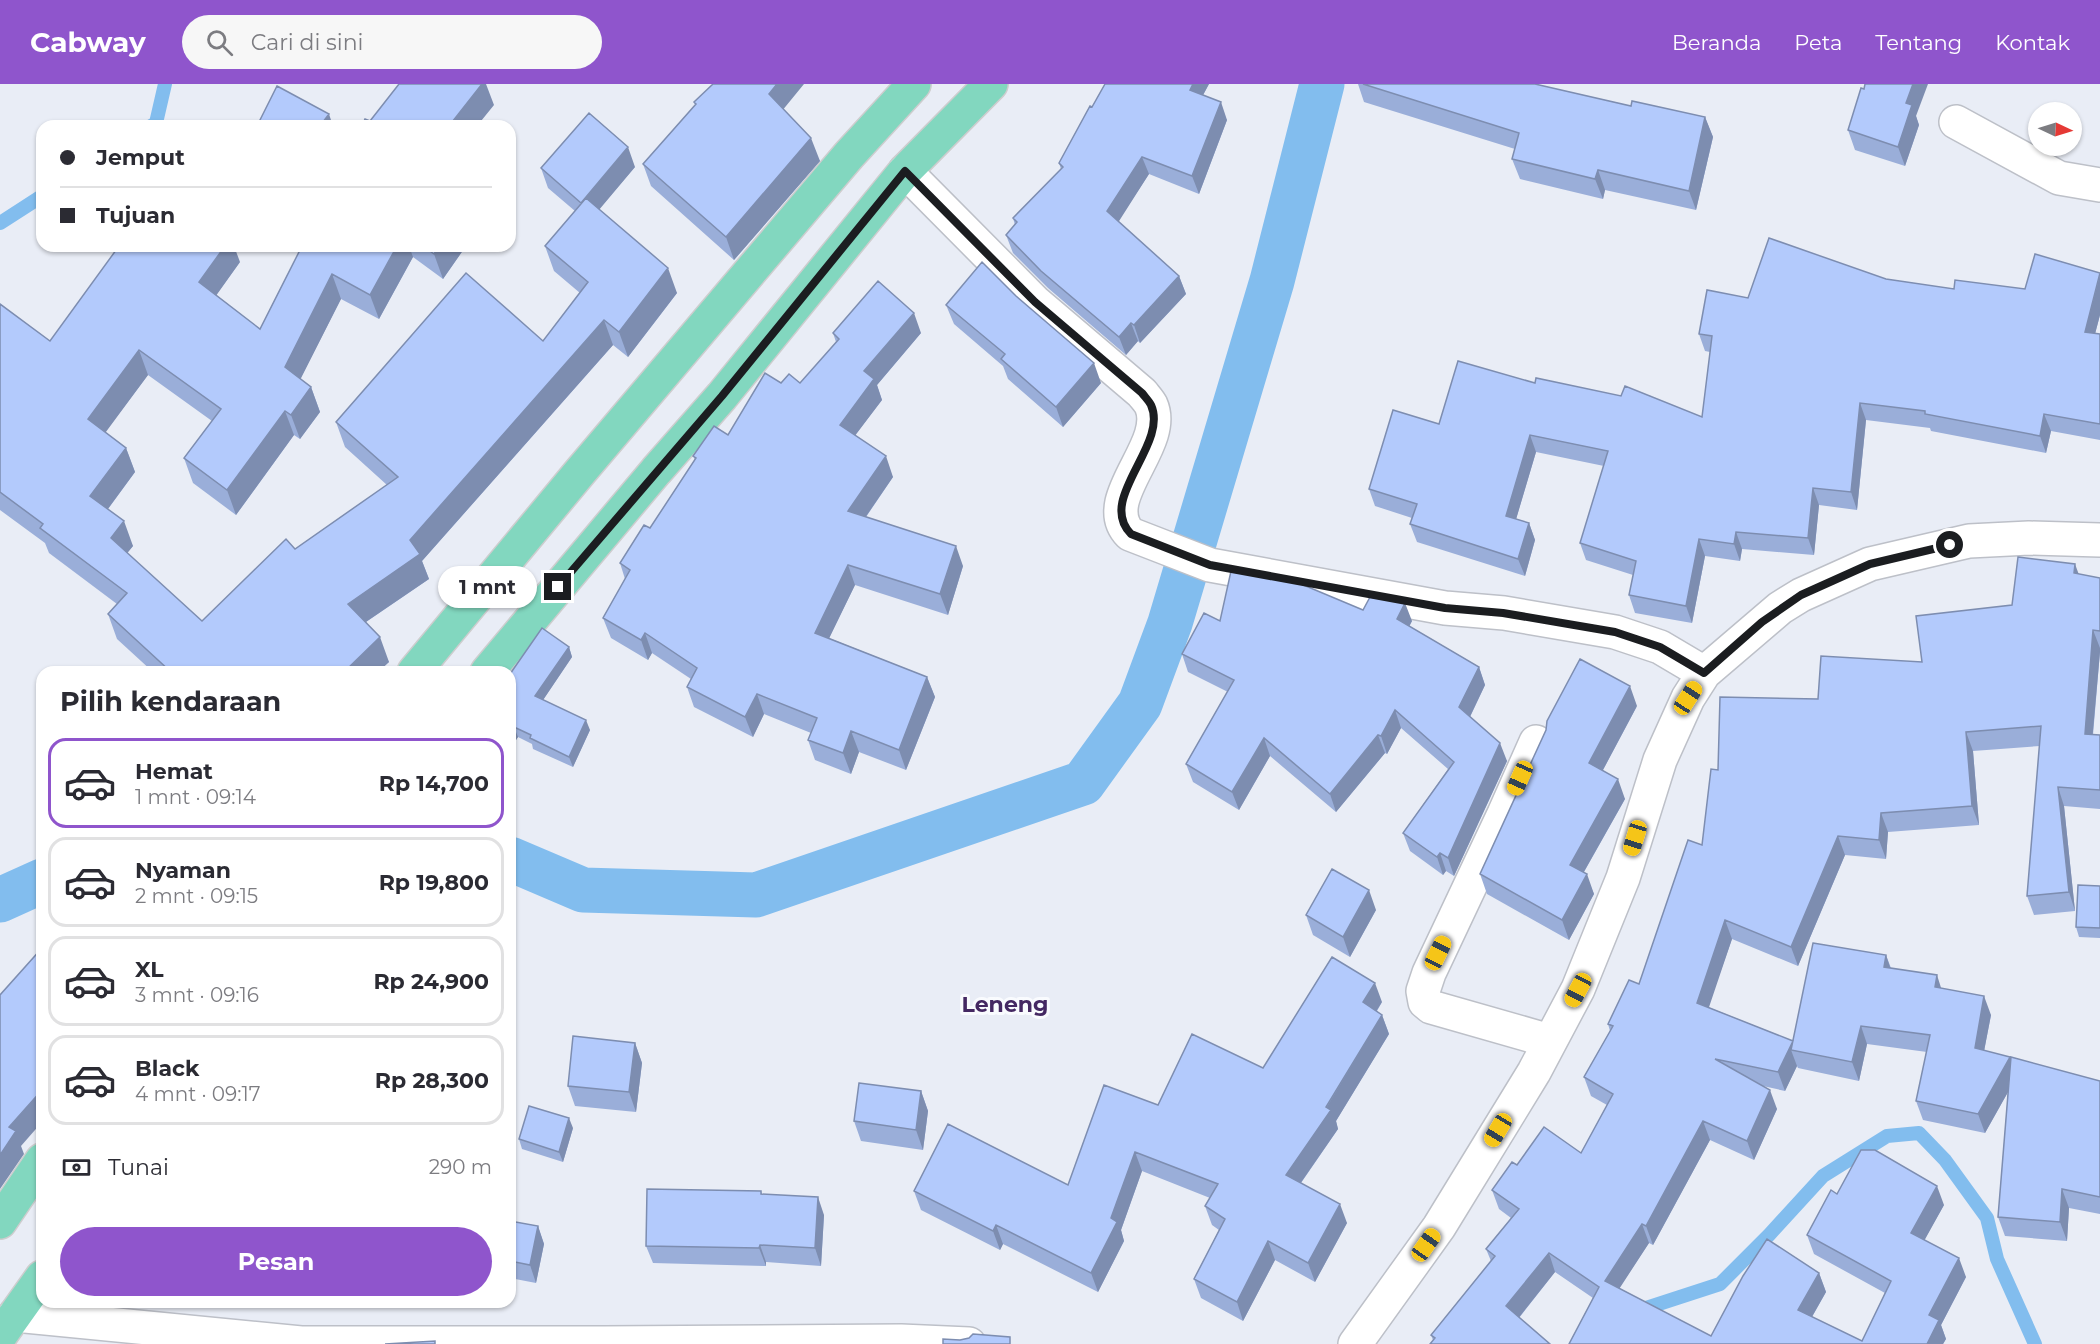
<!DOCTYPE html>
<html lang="id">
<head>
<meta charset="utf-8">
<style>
	:root { --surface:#fff; --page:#f7f7f7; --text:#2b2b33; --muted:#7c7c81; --line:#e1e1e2; --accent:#8f55cc }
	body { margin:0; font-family:Montserrat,sans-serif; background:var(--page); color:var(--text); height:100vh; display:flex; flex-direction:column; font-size:22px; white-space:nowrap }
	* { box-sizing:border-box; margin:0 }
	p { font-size:20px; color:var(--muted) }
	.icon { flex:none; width:33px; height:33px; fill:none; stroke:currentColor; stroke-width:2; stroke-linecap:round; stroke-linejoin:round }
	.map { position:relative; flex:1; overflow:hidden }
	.side { position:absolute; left:36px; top:582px; width:480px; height:642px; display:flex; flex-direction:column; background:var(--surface); border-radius:18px; box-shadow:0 2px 4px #0004 }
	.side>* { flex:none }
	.banner { position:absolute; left:36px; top:36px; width:480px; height:132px; border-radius:18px; box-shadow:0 2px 4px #0004; display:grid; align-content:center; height:132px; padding:0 24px; background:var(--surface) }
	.needle { width:39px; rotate:94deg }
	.controls { position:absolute; left:2028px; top:18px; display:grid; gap:12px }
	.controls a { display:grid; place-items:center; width:54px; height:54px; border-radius:50%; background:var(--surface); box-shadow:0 2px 4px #0004; font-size:30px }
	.end { position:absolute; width:27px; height:27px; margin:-14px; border:8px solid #1b1d20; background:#fff; box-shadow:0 0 0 3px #fff }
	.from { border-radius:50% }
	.bubble { position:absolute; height:42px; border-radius:21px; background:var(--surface); box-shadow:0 2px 4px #0004; font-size:20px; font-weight:700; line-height:42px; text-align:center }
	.car { position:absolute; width:18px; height:36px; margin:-18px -9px; border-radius:8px; box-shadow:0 0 4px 2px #0007; background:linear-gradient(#f5c518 24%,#345 0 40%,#f5c518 0 76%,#345 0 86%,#f5c518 0) }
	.banner b { display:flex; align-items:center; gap:21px; height:57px; font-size:22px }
	.banner b+b { border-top:2px solid var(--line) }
	.banner i { width:15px; height:15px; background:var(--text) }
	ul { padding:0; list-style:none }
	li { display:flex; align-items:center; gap:18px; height:90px; margin:0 12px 9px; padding:0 12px; border:3px solid var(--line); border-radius:18px }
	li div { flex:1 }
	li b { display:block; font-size:22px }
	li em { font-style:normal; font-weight:700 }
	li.selected { border-color:var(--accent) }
	li>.icon { width:54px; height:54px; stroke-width:1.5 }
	h2 { padding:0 24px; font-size:27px; line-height:72px }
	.pay { display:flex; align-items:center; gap:15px; height:66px; padding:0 24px; font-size:22px }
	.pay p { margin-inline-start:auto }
	.action { display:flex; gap:12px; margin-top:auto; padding:12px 24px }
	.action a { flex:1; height:69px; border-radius:36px; background:var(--accent); color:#fff; font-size:24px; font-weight:700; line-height:69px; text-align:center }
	header { display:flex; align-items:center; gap:36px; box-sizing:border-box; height:84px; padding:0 30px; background:var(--accent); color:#fff }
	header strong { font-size:28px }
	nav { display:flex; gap:33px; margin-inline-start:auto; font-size:21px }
	.search { width:420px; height:54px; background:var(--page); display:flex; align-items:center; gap:15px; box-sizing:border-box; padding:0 21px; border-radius:33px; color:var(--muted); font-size:22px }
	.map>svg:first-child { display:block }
</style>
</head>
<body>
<header>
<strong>Cabway</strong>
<div class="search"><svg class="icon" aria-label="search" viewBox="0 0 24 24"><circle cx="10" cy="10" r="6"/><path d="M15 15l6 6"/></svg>Cari di sini</div>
<nav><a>Beranda</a><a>Peta</a><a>Tentang</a><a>Kontak</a></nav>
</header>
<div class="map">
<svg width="2100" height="1260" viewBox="0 0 2100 1260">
	<rect width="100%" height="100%" fill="#e9edf6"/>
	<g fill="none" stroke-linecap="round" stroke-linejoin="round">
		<path stroke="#82bdee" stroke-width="14" d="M151,42L156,39L165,0
			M0,139L42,112
			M1637,1227L1720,1200L1769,1151L1823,1092L1887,1052L1919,1049L1945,1076L1987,1134L1997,1175L2035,1260"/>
		<path stroke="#82bdee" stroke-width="45" d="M510,775L583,806L756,811L1083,699L1140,620L1170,539L1272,197L1322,0
			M0,816L42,797"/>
		<g stroke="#bdc0c8" stroke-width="36">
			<path id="minor" d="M1956,38L2059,94L2100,101
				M905,87L1035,218L1142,309C1145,313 1149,317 1151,321C1169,361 1096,415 1130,450L1210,481L1445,524L1504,529L1615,548L1660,563L1704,589
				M1536,658L1504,730L1429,889L1423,907L1425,918L1431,923L1550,957
				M15,1231L301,1259H604L901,1257L969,1260
				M1355,1260L1439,1143L1534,988L1578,905L1623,794L1660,676L1688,614L1704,589L1780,524L1801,511L1870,480L1969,457L2029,454L2100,456"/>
		</g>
		<g stroke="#cdcdce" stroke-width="36">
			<path id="major" d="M414,588L580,388L849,71L914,0
				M487,588L656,387L722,312L905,87L991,0
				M0,1138L42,1076
				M0,1252L42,1193"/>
		</g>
		<use href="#minor" stroke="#fff" stroke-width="33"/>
		<use href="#major" stroke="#82d7bf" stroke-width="33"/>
	</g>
	<path fill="#9aaed9" d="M1105,0H1209L1203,11L1227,36L1199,110L1149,90L1118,137L1179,192L1186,210L1140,259L1138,257L1126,271L1048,204L1013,169L1006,151L1015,141L1013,134L1061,85L1059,79L1092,23Z
		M1358,0H1535L1631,22L1705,33L1713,53L1696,126L1605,106L1603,115L1520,95L1512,75L1515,65L1364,18Z
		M694,18L783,25L820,77L734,176L651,102L643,80L695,21Z
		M1916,32L1919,41L1905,82L1855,66L1848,46Z
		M635,83L599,125L677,209L628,273L613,261L422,477L429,495L366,538L389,578L378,588H153L117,555L108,530L117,520L49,469L45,459L0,426V220L50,257L240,178L216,211L260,245L302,162H466L443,195L413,173L379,235L341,215L300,295L311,303L320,328L300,355L294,351L236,431L193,399L184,374L212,337L148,291L105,348L126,364L135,388L108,425L133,462L127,469L202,537L295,465L387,401L345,363L336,338L543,257L580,209L554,187L545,162L575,127L548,104L541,84Z
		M2100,189V231L2095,250H2100V356L2051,347L2046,369L1931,347L1930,344L1866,336L1857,426L1819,421L1814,471L1742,465L1740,477L1705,472L1692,539L1635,529L1629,511L1633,491L1586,476L1580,459L1604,382L1536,368L1516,435L1529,439L1535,456L1525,492L1417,458L1410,440L1412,434L1375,422L1369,405L1439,340L1535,299L1702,333L1710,268L1705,267L1699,250L1748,214L1886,195L1954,205H2025Z
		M946,221L1101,299L1063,343L1008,295L1003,282L954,240Z
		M833,249H921L877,301L882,316L855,351L893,393L866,433L963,482L948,531L855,501L829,554L927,593L935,613L906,686L859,668L851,690L815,676L808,656L811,649L764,630L753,653L694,623L687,603L691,595L652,569L648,576L611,554L603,534L625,495L620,479L650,444L695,376L693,372L728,351L781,299H800L836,258Z
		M2079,490L2100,494V568L2093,651H2100V725L2064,722L2075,827L2034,831L2027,812L2040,662L1973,667L1979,741L1888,748L1886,775L1845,771L1798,882L1732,855L1708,923L1793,957L1886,871L1891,884L1941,904L1991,931L1984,967L2010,973L2011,975L2100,997V1130L2069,1124L2067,1157L2005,1152L1998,1133L2008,1008L1985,1049L1923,1036L1916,1017L1927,968L1867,960L1859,997L1798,984L1797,982L1785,1007L1763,1002L1777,1025L1754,1076L1710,1056L1653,1161L1649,1159L1619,1204L1711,1252L1819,1189L1826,1208L1812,1233L1862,1257L1885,1209L1814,1170L1807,1151L1837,1110L1944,1121L1924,1156L1966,1193L1941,1241L1946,1255L1943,1260H1569L1593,1214L1555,1188L1519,1234L1433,1256L1431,1251L1491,1177L1486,1165L1511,1134L1499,1125L1492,1106L1517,1081L1581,1069L1607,1021L1591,1012L1584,993L1610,947L1608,940L1639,900L1702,761L1718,686L1818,615L1922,578L2012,521Z
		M1363,526L1412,537L1409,542L1479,583L1485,601L1470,633L1507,677L1454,792L1446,787L1443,791L1410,767L1403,749L1448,685L1401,644L1387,670L1385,669L1336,728L1270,672L1239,726L1193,698L1186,680L1228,608L1188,588L1182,570L1220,537Z
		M569,563L572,573L543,616L590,646L573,683L533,665L532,660L518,653L510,665V590Z
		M1637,622L1603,686L1625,715L1584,788L1594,810L1569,856L1487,810L1480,790Z
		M2100,802V854L2079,853L2076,843Z
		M1376,826L1350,873L1313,851L1306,831Z
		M1382,918L1377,927L1382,931L1389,950L1336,1037L1338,1045L1301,1099L1347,1139L1315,1198L1275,1176L1243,1237L1201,1214L1194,1195L1219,1146L1212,1141L1205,1122L1210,1114L1142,1087L1121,1146L1124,1157L1098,1208L1003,1160L1000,1166L921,1126L914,1107L1068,1101L1263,984Z
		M635,959L642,979L636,1028L575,1022L568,1002Z
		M921,1007L928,1027L923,1066L861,1057L854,1037Z
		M573,1044L563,1078L522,1065L519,1055Z
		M761,1107L762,1110L824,1131L821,1182L766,1178V1182L653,1179L646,1162Z
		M510,1137L538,1142L544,1160L536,1199L510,1194Z
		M307,1218H330L329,1221Z
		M396,1218H413V1221Z"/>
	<path fill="#7d8db0" d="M482,0H486L494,21L477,42H449Z
		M777,0H804L777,33L769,10Z
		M1193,0H1209L1196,24L1190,6Z
		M1913,0H1928L1916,32L1919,41L1905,82L1898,63L1906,19Z
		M1221,18L1227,36L1199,110L1192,92Z
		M329,30L333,42H320Z
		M1705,33L1713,53L1696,126L1689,107Z
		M811,54L820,77L734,176L726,153Z
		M628,63L635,83L588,139L581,119Z
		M1142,73L1149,90L1114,145L1107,127Z
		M1598,86L1605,106L1603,115L1595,95Z
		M225,162H234L240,178L208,223L199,198Z
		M397,162H409L413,173L379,235L370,211Z
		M439,162H466L443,195L434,170Z
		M668,184L677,209L628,273L619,248Z
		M332,190L341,215L294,308L285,283Z
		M2100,191V231L2091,265L2085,248Z
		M1179,192L1186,210L1140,259L1134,241Z
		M914,229L921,249L877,301L882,316L848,361L840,341L864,287Z
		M604,236L613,261L422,477L429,495L357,544L348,520L410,456Z
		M1131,239L1138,257L1126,271L1119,253Z
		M139,266L148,291L97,360L88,335Z
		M1094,279L1101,299L1063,343L1056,323Z
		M311,303L320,328L300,355L291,331Z
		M1860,319L1866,336L1857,426L1851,408Z
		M285,327L294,351L236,431L227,406Z
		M2044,330L2051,347L2046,369L2040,352Z
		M1530,351L1536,368L1512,449L1506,432Z
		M126,364L135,388L99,437L90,412Z
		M886,372L893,393L856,447L848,427Z
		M1813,404L1819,421L1814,471L1808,454Z
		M124,437L133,462L120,478L111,454Z
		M1529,439L1535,456L1525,492L1518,475Z
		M1736,448L1742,465L1740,477L1734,460Z
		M1699,455L1705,472L1692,539L1686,522Z
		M956,462L963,482L948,531L940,510Z
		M2075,480L2082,499L2074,489Z
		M848,481L855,501L822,569L815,549Z
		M1405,519L1412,537L1404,553L1397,535Z
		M2093,546L2100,564V568L2091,669L2085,650Z
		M645,549L652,569L648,576L641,556Z
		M380,553L389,578L378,588H344Z
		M569,563L572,573L539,622L535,612Z
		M1479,583L1485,601L1466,641L1459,623Z
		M927,593L935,613L906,686L899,666Z
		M1630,602L1637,622L1596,699L1589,679Z
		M757,610L764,630L753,653L745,633Z
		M1395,626L1401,644L1387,670L1381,652Z
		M586,636L590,646L573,683L569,673Z
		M514,643L518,653L510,665V649Z
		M851,647L859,668L851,690L843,669Z
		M1966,648L1973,667L1979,741L1972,722Z
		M1378,651L1385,669L1336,728L1330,710Z
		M1264,654L1270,672L1239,726L1232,708Z
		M1500,659L1507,677L1454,792L1448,774Z
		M1618,695L1625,715L1577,800L1570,781Z
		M2058,703L2064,722L2075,827L2069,808Z
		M1881,729L1888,748L1886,775L1879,756Z
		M1838,752L1845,771L1798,882L1791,863Z
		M1440,769L1446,787L1443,791L1437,773Z
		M1587,790L1594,810L1569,856L1562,836Z
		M1369,806L1376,826L1350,873L1343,853Z
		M1725,836L1732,855L1704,938L1697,919Z
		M1886,871L1892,889L1884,883Z
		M1937,891L1943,910L1935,903Z
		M1375,899L1382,918L1370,937L1363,918Z
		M1984,912L1991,931L1981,983L1975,964Z
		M510,927L512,933L510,950Z
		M1382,931L1389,950L1336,1037L1338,1045L1293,1110L1286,1091Z
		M1861,942L1867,960L1859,997L1852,978Z
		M1793,957L1791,966L1797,982L1785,1007L1778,988Z
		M635,959L642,979L636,1028L629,1008Z
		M2010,973L2017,992L1985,1049L1978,1030Z
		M42,1006V1038L21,1062L24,1070L0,1105V1071L9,1043Z
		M1770,1006L1777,1025L1754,1076L1747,1057Z
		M921,1007L928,1027L923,1066L916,1046Z
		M569,1034L573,1044L563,1078L559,1068Z
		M1703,1037L1710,1056L1653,1161L1646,1142Z
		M1135,1068L1142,1087L1121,1146L1124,1157L1098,1208L1091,1189Z
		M1937,1102L1944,1121L1918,1168L1911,1149Z
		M2062,1105L2069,1124L2067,1157L2060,1138Z
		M818,1113L824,1131L821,1182L815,1164Z
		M1340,1120L1347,1139L1315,1198L1308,1179Z
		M1642,1140L1649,1159L1612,1216L1605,1197Z
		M996,1141L1003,1160L1000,1166L993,1147Z
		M538,1142L544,1160L536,1199L530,1181Z
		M1268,1157L1275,1176L1243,1237L1237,1218Z
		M760,1161L766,1178V1182L759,1164Z
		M1549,1169L1555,1188L1513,1241L1506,1222Z
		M1959,1174L1966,1193L1941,1241L1946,1255L1943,1260H1927L1929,1231Z
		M1819,1189L1826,1208L1805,1245L1798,1226Z"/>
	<path fill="#b3cafc" stroke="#7d8db0" stroke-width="1.5" d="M399,0H482L449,42H362L365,35L370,37Z
		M713,0H777L769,10L811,54L726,153L643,80L696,20L694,18Z
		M1105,0H1193L1190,6L1221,18L1192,92L1142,73L1107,127L1179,192L1134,241L1131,239L1119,253L1041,187L1006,151L1017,138L1013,134L1063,83L1059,79L1090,22L1092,23Z
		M1363,0H1535L1631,22L1632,17L1705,33L1689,107L1598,86L1595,95L1512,75L1519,49Z
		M1865,0H1913L1906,19L1912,21L1898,63L1848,46L1861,4L1864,5Z
		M277,2L329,30L320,42H257Z
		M589,29L628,63L581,119L541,84Z
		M586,114L668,184L619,248L604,236L410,456L420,470L348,520L380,553L344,588H171L108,530L127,509L40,444L43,440L0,408V220L50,257L119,162H225L199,198L260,245L302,162H397L370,211L332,190L285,283L311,303L291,331L285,327L227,406L184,374L221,325L139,266L88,335L126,364L90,412L124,437L111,454L202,537L286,455L295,465L398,393L336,338L466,189L543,257L588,198L545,162Z
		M1769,154L1886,195L1954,205L1955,196L2025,205L2035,170L2100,189L2085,248L2100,250V340L2044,330L2040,352L1925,330V327L1860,319L1851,408L1813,404L1808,454L1736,448L1734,460L1699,455L1686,522L1629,511L1636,477L1580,459L1608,367L1530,351L1506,432L1529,439L1518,475L1410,440L1417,420L1369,405L1393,326L1439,340L1458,277L1535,299L1536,294L1621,312L1625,302L1702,333L1712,252L1699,250L1707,206L1748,214Z
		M423,162H439L434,170Z
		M982,178L1016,212L1094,279L1056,323L1001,275L1005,270L946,221Z
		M878,197L914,229L864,287L874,295L840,341L886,372L848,427L956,462L940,510L848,481L815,549L927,593L899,666L851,647L843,669L808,656L817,634L757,610L745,633L687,603L697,584L645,549L641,556L603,534L630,486L620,479L644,441L650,444L696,374L693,372L714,342L728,351L765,289L781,299L789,290L800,299L839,255L833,249Z
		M2018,473L2075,480L2074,489L2100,494V547L2093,546L2085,650L2100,651V706L2058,703L2069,808L2027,812L2041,642L1966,648L1972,722L1881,729L1879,756L1838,752L1791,863L1725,836L1697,919L1793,957L1778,988L1715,975L1770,1006L1747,1057L1703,1037L1646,1142L1642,1140L1605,1197L1711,1252L1743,1192L1767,1155L1819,1189L1798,1226L1862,1257L1891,1197L1807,1151L1831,1106L1837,1110L1861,1066H1875L1937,1102L1911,1149L1959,1174L1929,1231L1939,1236L1927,1260H1569L1599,1203L1549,1169L1506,1222L1550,1260H1430L1435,1254L1431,1251L1495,1172L1486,1165L1519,1125L1492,1106L1512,1078L1517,1081L1544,1043L1581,1069L1613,1010L1584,993L1613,942L1608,940L1629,896L1639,900L1688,756L1702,761L1711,685L1718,686L1720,613L1818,615L1821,572L1922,578L1916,532L2012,521Z
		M1231,487L1301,500L1363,526L1370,513L1405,519L1397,535L1479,583L1459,623L1500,659L1448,774L1440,769L1437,773L1403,749L1454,678L1395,626L1381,652L1378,651L1330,710L1264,654L1232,708L1186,680L1234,596L1182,570L1204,529L1220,537Z
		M542,544L569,563L535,612L586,636L569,673L530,654L531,651L514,643L510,649V590Z
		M1580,575L1630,602L1589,679L1618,695L1570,781L1587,790L1562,836L1480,790L1546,646L1547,637Z
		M1332,785L1369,806L1343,853L1306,831Z
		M2078,801L2100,802V844L2076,843Z
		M1813,859L1886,871L1884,883L1937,891L1935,903L1984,912L1975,964L2010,973L1978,1030L1916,1017L1930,951L1861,942L1852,978L1791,966Z
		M42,864V1006L9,1043L16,1047L0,1071V911Z
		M1332,873L1375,899L1363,918L1382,931L1326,1023L1331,1026L1286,1091L1340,1120L1308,1179L1268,1157L1237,1218L1194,1195L1225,1135L1205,1122L1218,1100L1135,1068L1111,1134L1117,1138L1091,1189L996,1141L993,1147L914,1107L948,1040L1068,1101L1104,1001L1158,1021L1192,950L1263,984Z
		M573,952L635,959L629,1008L568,1002Z
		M2011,973L2100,997V1113L2062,1105L2060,1138L1998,1133Z
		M859,999L921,1007L916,1046L854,1037Z
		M529,1022L569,1034L559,1068L519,1055Z
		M647,1105L761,1107V1110L818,1113L815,1164L760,1161L759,1164L646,1162Z
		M510,1137L538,1142L530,1181L510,1177Z
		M973,1250L1010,1253V1260H943V1255L960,1256L969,1254Z
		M435,1257V1260H385Z"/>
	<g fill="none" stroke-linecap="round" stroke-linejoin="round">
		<path stroke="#1b1d20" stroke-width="8" d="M558,503L722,312L905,87L1035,218L1142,309C1145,313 1149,317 1151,321C1169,361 1096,415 1131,450L1210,481L1445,524L1503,529L1615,548L1660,563L1704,589L1762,538L1801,511L1870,480L1950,461"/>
	</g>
	<g text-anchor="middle" stroke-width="6" stroke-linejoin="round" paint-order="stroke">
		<g font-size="22" font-weight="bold" fill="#442862" stroke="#f9fbfe">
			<text x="1005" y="928">Leneng</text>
		</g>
	</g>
</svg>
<div class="controls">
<a><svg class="needle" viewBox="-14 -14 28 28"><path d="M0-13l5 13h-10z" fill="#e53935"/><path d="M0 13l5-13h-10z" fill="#7c7c81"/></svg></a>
</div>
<i class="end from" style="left:1950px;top:461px"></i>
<i class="end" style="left:558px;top:503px"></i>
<div class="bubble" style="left:438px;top:482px;width:99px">1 mnt</div>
<i class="car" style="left:1688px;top:614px;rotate:33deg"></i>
<i class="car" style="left:1520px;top:694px;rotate:204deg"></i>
<i class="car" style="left:1635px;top:754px;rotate:197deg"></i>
<i class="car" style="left:1438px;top:869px;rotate:26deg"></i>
<i class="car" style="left:1578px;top:906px;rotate:208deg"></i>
<i class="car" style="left:1498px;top:1046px;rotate:211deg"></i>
<i class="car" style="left:1426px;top:1161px;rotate:35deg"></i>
<div class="banner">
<b><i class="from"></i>Jemput</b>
<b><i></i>Tujuan</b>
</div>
<section class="side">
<h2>Pilih kendaraan</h2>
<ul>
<li class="selected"><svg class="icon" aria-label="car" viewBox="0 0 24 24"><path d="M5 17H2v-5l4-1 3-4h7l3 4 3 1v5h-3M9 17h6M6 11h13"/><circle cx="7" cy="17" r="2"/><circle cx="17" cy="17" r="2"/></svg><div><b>Hemat</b><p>1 mnt · 09:14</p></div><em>Rp 14,700</em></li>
<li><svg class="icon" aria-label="car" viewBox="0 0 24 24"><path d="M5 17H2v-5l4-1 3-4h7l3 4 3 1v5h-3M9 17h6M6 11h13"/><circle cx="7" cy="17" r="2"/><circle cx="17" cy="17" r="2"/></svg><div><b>Nyaman</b><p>2 mnt · 09:15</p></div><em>Rp 19,800</em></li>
<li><svg class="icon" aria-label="car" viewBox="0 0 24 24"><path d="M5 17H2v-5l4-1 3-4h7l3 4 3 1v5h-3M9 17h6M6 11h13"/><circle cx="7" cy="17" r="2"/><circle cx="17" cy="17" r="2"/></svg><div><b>XL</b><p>3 mnt · 09:16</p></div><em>Rp 24,900</em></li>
<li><svg class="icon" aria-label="car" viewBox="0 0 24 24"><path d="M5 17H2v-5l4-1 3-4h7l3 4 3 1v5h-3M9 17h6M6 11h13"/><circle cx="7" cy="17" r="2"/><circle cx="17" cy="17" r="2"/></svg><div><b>Black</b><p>4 mnt · 09:17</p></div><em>Rp 28,300</em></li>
</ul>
<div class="pay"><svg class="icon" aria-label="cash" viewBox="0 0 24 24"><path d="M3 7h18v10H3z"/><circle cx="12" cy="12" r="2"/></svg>Tunai<p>290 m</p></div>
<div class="action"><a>Pesan</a></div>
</section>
</div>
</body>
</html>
